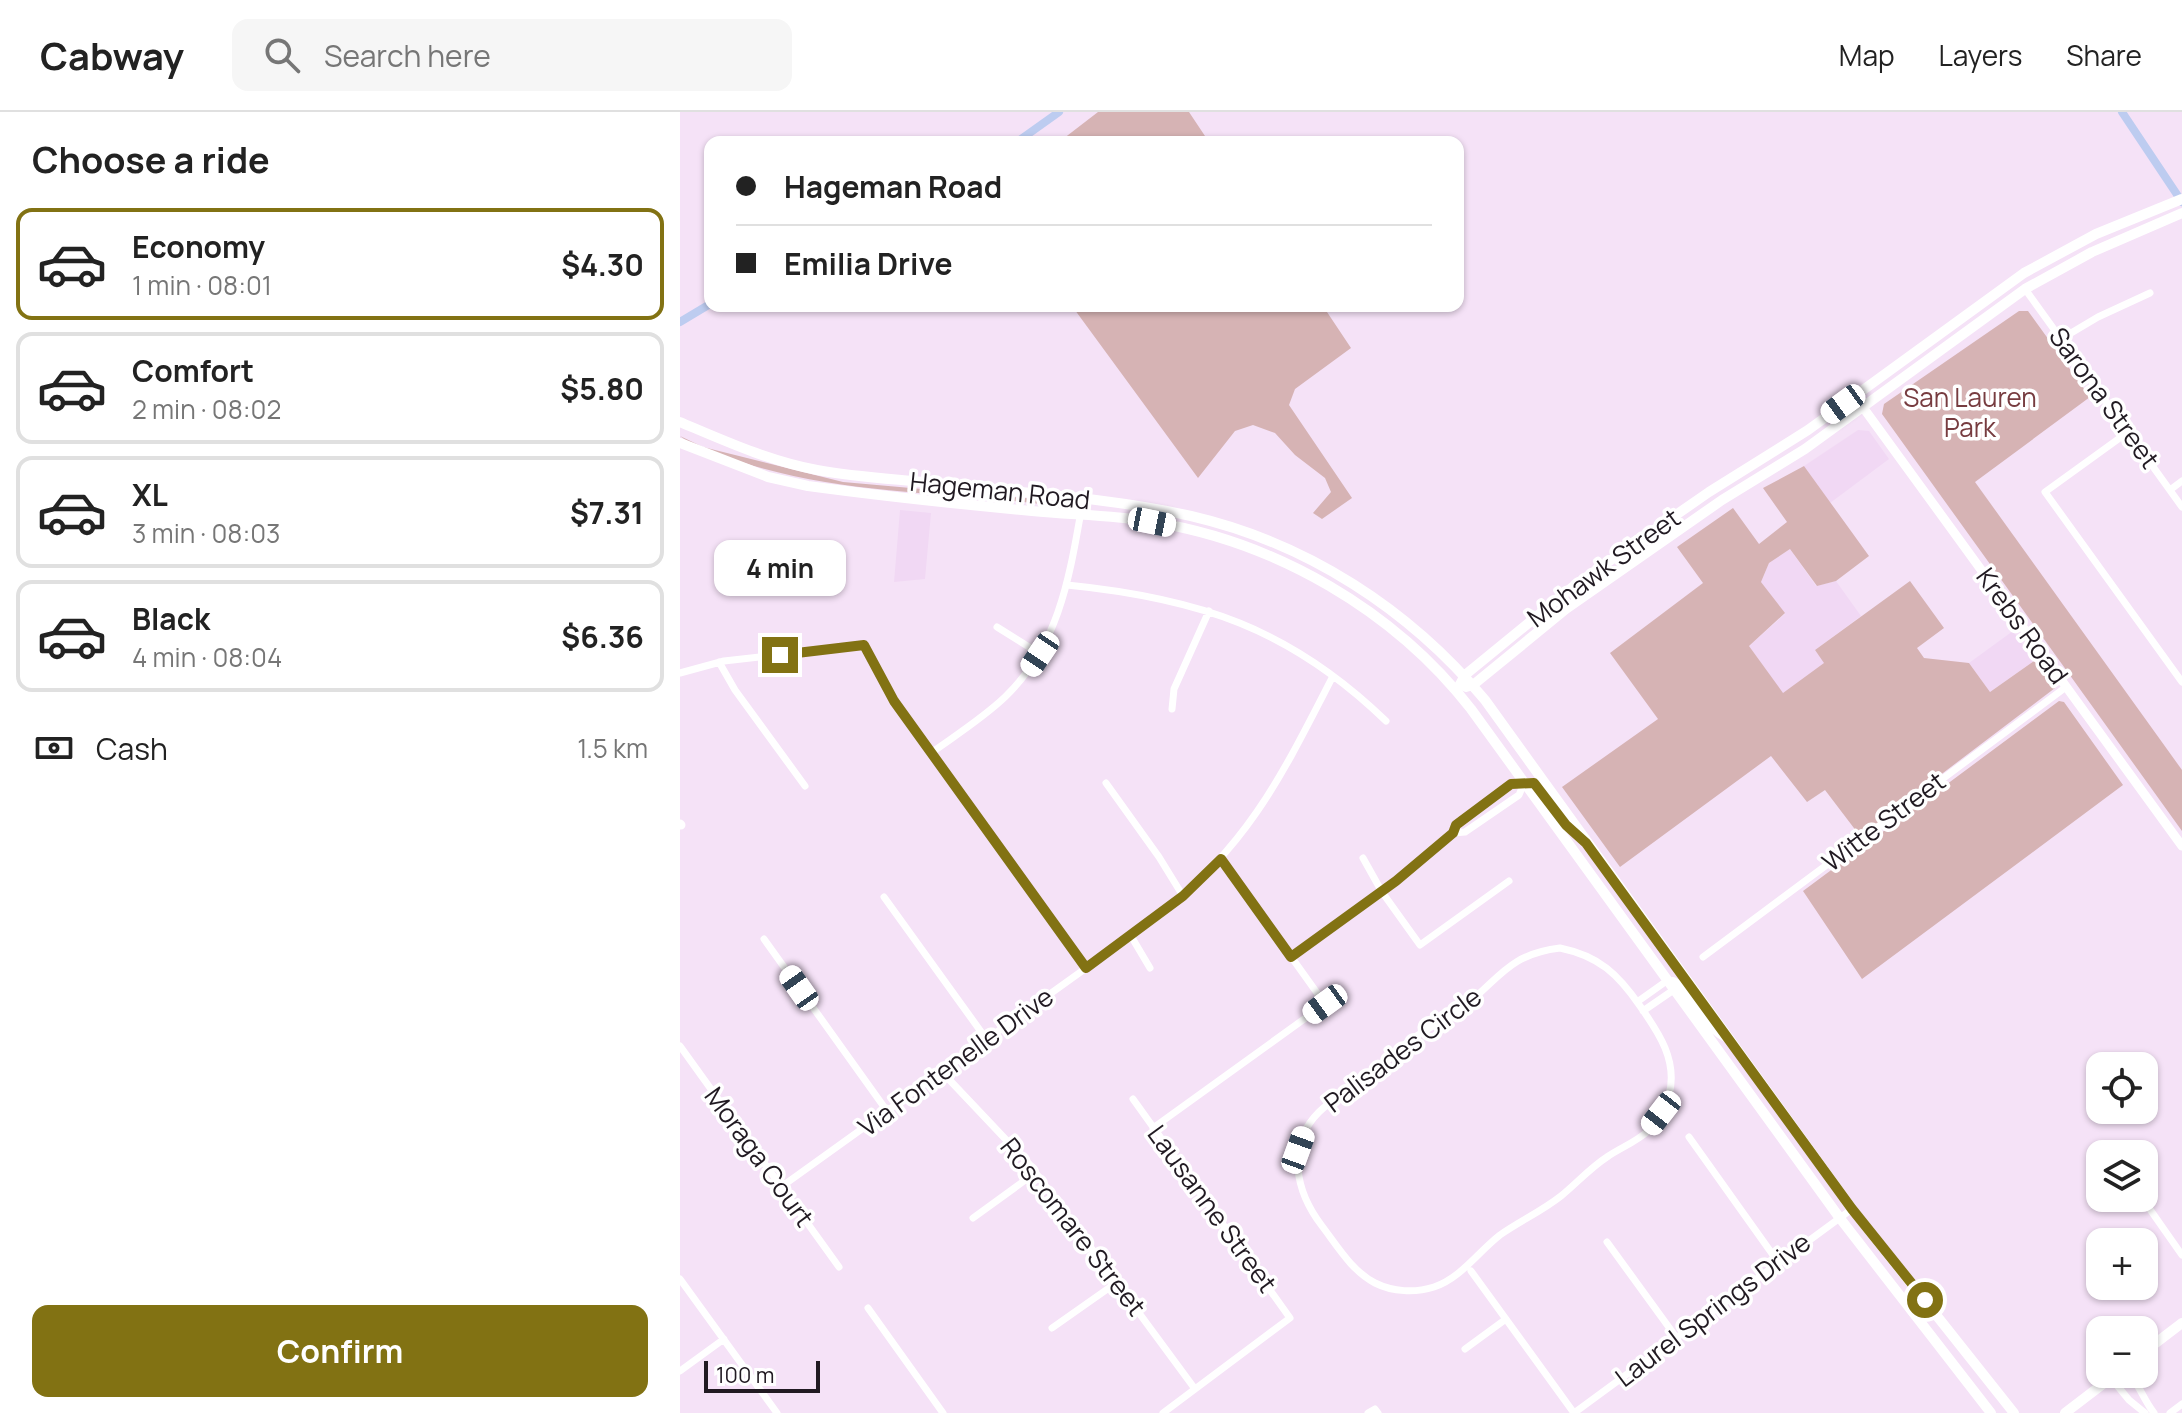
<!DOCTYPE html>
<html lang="en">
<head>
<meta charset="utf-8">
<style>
	:root { --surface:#fff; --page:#f6f6f6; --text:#222; --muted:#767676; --line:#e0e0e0; --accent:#827213 }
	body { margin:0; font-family:Manrope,sans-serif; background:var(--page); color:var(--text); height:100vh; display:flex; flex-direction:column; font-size:30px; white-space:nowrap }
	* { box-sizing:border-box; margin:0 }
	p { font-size:26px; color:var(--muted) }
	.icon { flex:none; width:44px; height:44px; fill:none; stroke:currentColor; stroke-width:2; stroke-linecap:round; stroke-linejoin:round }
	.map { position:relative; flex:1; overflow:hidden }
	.sheet { display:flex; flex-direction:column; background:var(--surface); width:680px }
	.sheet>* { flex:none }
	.hud { position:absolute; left:24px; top:24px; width:760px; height:176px; border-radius:16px; box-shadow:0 2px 6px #0004; display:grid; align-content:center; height:176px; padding:0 32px; background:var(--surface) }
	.controls { position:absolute; left:1406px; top:940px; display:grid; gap:16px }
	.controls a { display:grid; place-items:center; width:72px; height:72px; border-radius:16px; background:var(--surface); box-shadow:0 2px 6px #0004; font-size:40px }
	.scale { position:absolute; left:24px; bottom:20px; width:116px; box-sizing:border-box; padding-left:8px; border:4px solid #211a22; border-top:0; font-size:22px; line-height:28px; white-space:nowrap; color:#211a22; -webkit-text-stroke:6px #fff; paint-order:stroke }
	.end { position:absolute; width:36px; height:36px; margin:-18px; border:10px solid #827213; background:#fff; box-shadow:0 0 0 4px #fff }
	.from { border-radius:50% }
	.bubble { position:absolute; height:56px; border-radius:16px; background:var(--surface); box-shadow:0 2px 6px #0004; font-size:26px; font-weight:700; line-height:56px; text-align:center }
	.car { position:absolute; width:24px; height:48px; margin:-24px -12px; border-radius:10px; box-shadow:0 0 6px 2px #0007; background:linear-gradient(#fff 24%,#345 0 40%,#fff 0 76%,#345 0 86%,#fff 0) }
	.hud b { display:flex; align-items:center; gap:28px; height:76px; font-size:30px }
	.hud b+b { border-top:2px solid var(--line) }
	.hud i { width:20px; height:20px; background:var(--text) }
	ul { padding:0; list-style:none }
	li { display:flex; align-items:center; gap:24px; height:112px; margin:0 16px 12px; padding:0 16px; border:4px solid var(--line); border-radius:16px }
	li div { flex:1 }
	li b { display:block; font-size:30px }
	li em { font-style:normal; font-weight:700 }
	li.current { border-color:var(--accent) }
	li>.icon { width:72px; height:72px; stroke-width:1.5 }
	h2 { padding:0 32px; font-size:36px; line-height:96px }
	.pay { display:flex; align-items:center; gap:20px; height:88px; padding:0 32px; font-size:30px }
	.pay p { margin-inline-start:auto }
	.action { display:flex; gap:16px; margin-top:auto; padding:16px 32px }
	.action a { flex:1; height:92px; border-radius:16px; background:var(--accent); color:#fff; font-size:32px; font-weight:700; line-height:92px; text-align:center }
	header { display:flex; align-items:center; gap:48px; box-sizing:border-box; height:112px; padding:0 40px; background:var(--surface); border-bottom:2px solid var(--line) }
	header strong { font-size:38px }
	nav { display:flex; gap:44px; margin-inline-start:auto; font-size:28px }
	.search { width:560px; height:72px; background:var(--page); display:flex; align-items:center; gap:20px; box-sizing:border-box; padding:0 28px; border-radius:16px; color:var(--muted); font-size:30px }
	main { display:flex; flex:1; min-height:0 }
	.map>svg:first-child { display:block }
</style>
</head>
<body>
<header>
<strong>Cabway</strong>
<div class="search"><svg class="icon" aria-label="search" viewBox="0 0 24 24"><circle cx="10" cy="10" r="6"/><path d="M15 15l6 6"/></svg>Search here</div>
<nav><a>Map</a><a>Layers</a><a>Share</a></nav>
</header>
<main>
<section class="sheet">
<h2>Choose a ride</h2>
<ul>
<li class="current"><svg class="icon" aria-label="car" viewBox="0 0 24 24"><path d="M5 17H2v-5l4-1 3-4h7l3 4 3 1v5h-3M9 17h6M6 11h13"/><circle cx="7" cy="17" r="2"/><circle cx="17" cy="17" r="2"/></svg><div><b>Economy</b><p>1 min · 08:01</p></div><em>$4.30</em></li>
<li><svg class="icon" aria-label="car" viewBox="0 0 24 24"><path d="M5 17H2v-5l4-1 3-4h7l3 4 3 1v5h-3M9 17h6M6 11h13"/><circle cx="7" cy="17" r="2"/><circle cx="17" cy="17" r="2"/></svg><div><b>Comfort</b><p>2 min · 08:02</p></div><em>$5.80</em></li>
<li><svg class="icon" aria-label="car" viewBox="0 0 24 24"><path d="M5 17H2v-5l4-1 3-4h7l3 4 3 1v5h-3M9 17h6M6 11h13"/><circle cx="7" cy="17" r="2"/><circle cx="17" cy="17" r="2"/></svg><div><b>XL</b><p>3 min · 08:03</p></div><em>$7.31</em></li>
<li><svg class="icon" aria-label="car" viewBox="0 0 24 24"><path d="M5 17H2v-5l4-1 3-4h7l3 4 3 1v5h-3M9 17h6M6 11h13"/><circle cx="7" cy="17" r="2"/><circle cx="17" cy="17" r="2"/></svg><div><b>Black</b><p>4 min · 08:04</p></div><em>$6.36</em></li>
</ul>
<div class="pay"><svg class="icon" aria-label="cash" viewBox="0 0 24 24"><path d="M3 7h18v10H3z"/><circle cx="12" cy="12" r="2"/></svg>Cash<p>1.5 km</p></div>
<div class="action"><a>Confirm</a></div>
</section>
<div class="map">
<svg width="1502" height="1301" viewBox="0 0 1502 1301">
	<rect width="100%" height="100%" fill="#f5e2f7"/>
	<path fill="#f1d8f4" d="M1178,318L1189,319L1209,347L1150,391L1124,354Z
		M220,398L251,401L245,467L214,470Z
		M1110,437L1136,474L1156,469L1181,504L1135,538L1145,551L1103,582L1069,534L1105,502L1081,470L1089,451Z
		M1333,519L1354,549L1310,580L1289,551Z"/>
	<path fill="#d6b3b4" d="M418,0H509L529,30H379Z
		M392,194H643L671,236L615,277L609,293L672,386L642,407L633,401L651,380L645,366L615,343L595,321L573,313L555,319L518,366Z
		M1339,199H1348L1410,285L1295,370L1502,658V719L1202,302L1204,292Z
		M0,324L23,335L163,370L366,388L378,394C266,379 152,384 44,344C30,338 11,333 0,324Z
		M1124,354L1189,444L1156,469L1137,474L1110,437L1089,451L1081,470L1105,501L1069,534L1103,581L1144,551L1135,538L1230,469L1264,516L1237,536L1244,546L1289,551L1310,580L1354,549L1375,576L1180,724L1145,678L1127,690L1091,644L940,755L882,675L978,607L930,541L1023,471L997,435L1053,396L1079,432L1107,410L1083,376Z
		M1379,589L1384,590L1443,673L1182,867L1123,779Z"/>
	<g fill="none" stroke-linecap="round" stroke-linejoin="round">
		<path stroke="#bdccf0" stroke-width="8" d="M1442,0L1502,90
			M337,30L379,0
			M0,210L30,192"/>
		<path stroke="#fff" stroke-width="7" d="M1345,177L1502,395
			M1381,227L1418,205L1470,181
			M1448,320L1365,380L1502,570
			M1490,378L1502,369
			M387,473C518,486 610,516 706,609
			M317,515L360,542
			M39,550L55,578L125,674
			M0,561L44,549L184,533L214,589L406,856
			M492,597L494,577L529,499
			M251,641C276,623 303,606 325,585C381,531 390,461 403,388
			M426,671L479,745L503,784
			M773,721L785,720L839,683L844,671
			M683,746L702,780L740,833L829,769
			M204,785L307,928
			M451,824L470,856
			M84,827L207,999
			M880,836C919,844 938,862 960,894C979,921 998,949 989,983C985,996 978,1009 968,1019C956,1030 940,1036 927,1045C910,1056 897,1071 881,1084C862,1099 840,1109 820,1123C798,1140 781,1166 754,1175C735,1181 713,1180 695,1171C672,1159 658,1135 642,1114C616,1080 605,1034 639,1000C653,986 673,977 689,965C701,956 712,943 724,933C740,920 758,912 775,901C818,872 823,843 880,836Z
			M611,845L716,769L773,721L776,713L831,672L844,671
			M1023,845L1386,575
			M957,890L988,868
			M963,899L995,877
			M0,934L159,1155
			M262,960L350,1053L515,1277
			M453,987L610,1206L483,1301
			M473,1016L645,892L541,747
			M1009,1025L1098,1150
			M101,1075L480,803C570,731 602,663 653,564
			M1462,1086L1502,1143
			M293,1106L355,1061
			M927,1130L996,1225
			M791,1159L894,1301
			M0,1167L97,1301
			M188,1196L263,1301
			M372,1216L436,1171
			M785,1237L826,1207
			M0,1259L44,1227
			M1450,1262C1460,1275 1464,1288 1474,1301
			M1431,1266L1449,1288L1465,1301
			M688,1301L695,1297L698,1301
			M894,1301L1172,1097
			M1490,1301L1502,1292"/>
		<path stroke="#fff" stroke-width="9" d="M1182,294L1502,734
			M0,712L1,713"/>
		<path stroke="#fff" stroke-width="10" d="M0,310C45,329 89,349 137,358C175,365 214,367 252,371C338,381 427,385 511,404C627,431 729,497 805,588L1172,1097L1334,1301
			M0,331L88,365L128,374C202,384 277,392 352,399C392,403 433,403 473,410C596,430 714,498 791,597L1159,1105L1311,1301
			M786,575L793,573L886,497L1042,388L1125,337L1345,177L1412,140L1502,101
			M777,578L785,563L895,473L1029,380L1128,318L1344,161L1416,122L1502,87
			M844,671H854L872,694
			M993,870C1017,882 1022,915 1048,926
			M1464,1240L1502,1211
			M1385,1301L1436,1262"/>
	</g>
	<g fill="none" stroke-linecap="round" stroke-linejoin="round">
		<path stroke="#827213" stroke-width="10" d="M100,543L184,533L214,589L406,856L503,784L541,747L611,845L716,769L773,721L776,713L831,672L854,671L886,713L906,731L1172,1097L1245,1188"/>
	</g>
	<g text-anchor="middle" stroke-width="7" stroke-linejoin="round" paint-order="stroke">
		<g font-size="26" fill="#773c40" stroke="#fff">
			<text x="1290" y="295">San Lauren<tspan x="1290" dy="30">Park</tspan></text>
		</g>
		<g font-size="26" fill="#211a22" stroke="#fff">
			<text transform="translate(1424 286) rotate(54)" y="9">Sarona Street</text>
			<text transform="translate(320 379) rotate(6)" y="9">Hageman Road</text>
			<text transform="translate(924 456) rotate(-36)" y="9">Mohawk Street</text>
			<text transform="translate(1342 514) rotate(54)" y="9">Krebs Road</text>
			<text transform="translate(1204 710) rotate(-37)" y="9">Witte Street</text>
			<text transform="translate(723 938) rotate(-37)" y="9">Palisades Circle</text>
			<text transform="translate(276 950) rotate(-36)" y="9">Via Fontenelle Drive</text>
			<text transform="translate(79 1045) rotate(54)" y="9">Moraga Court</text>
			<text transform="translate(532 1097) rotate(54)" y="9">Lausanne Street</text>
			<text transform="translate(393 1115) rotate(52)" y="9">Roscomare Street</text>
			<text transform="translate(1033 1198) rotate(-37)" y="9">Laurel Springs Drive</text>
		</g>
	</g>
</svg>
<div class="controls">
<a><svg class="icon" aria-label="locate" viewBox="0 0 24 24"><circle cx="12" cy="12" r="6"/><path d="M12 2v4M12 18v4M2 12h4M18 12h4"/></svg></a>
<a><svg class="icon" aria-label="layers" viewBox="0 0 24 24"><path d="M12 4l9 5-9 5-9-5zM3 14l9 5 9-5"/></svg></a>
<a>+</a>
<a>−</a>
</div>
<div class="scale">100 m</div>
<i class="end from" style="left:1245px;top:1188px"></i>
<i class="end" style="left:100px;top:543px"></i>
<div class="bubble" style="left:34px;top:428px;width:132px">4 min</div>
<i class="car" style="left:1163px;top:292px;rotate:234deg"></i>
<i class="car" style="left:472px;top:410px;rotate:101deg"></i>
<i class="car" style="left:360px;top:542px;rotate:214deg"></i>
<i class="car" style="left:119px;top:876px;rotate:325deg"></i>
<i class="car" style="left:645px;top:892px;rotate:234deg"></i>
<i class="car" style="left:981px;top:1001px;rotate:218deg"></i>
<i class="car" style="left:618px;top:1038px;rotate:20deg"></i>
<div class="hud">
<b><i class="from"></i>Hageman Road</b>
<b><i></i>Emilia Drive</b>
</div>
</div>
</main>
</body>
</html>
